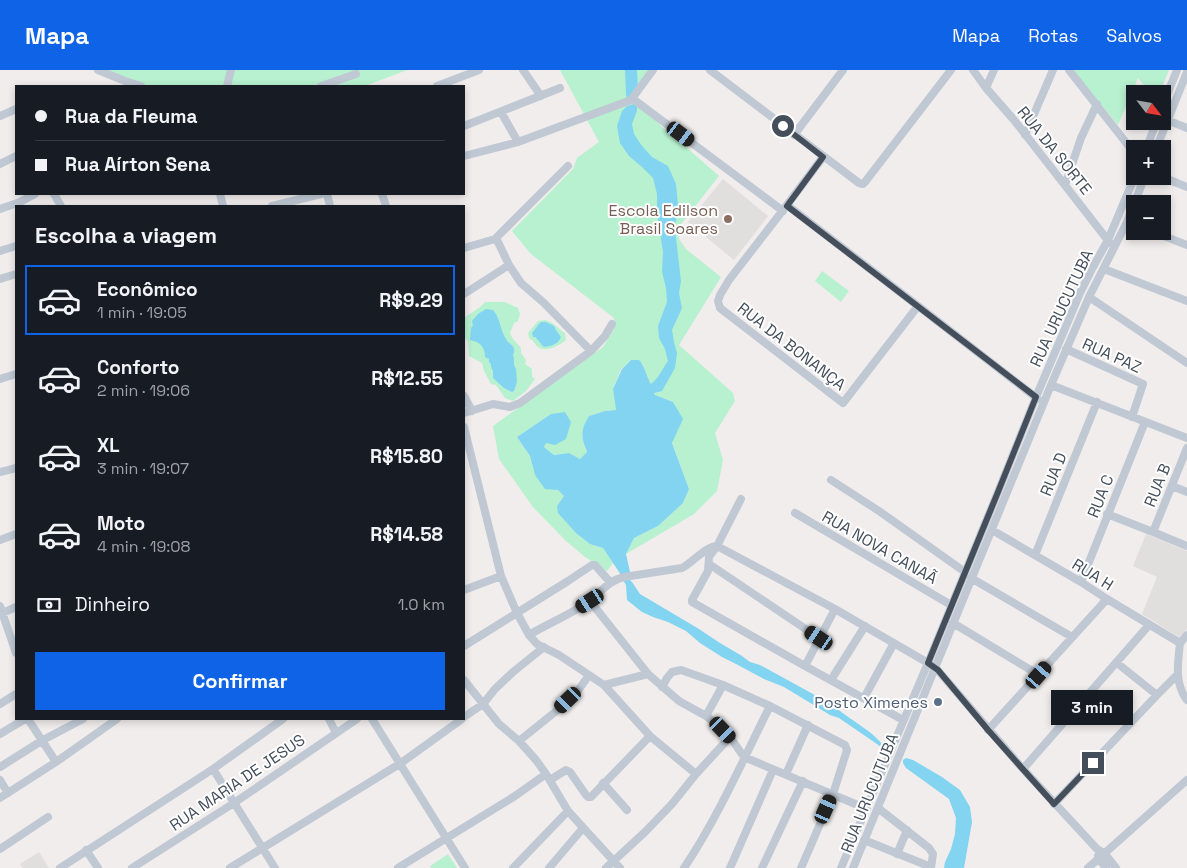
<!DOCTYPE html>
<html lang="pt">
<head>
<meta charset="utf-8">
<style>
	:root { --surface:#171b24; --page:#242831; --text:#f1f3f6; --muted:#9ea1a6; --line:#363941; --accent:#0f63e7 }
	body { margin:0; font-family:"Space Grotesk",sans-serif; background:var(--page); color:var(--text); height:100vh; display:flex; flex-direction:column; font-size:19px; white-space:nowrap }
	* { box-sizing:border-box; margin:0 }
	p { font-size:16px; color:var(--muted) }
	.icon { flex:none; width:28px; height:28px; fill:none; stroke:currentColor; stroke-width:2; stroke-linecap:round; stroke-linejoin:round }
	.map { position:relative; flex:1; overflow:hidden }
	.drawer { position:absolute; left:15px; top:135px; width:450px; height:515px; display:flex; flex-direction:column; background:var(--surface); border-radius:0px; box-shadow:0 2px 8px #0003 }
	.drawer>* { flex:none }
	.guide { position:absolute; left:15px; top:15px; width:450px; height:110px; border-radius:0px; box-shadow:0 2px 8px #0003; display:grid; align-content:center; height:110px; padding:0 20px; background:var(--surface) }
	.needle { width:32px; rotate:121deg }
	.fabs { position:absolute; left:1126px; top:15px; display:grid; gap:10px }
	.fabs a { display:grid; place-items:center; width:45px; height:45px; border-radius:0px; background:var(--surface); box-shadow:0 2px 8px #0003; font-size:25px }
	.end { position:absolute; width:22px; height:22px; margin:-11px; border:6px solid #444f5b; background:#fff; box-shadow:0 0 0 2px #fff }
	.from { border-radius:50% }
	.bubble { position:absolute; height:35px; border-radius:0px; background:var(--surface); box-shadow:0 2px 8px #0003; font-size:16px; font-weight:700; line-height:35px; text-align:center }
	.car { position:absolute; width:15px; height:30px; margin:-15px -8px; border-radius:6px; box-shadow:0 0 4px 1px #0007; background:linear-gradient(#222 24%,#8ab4d8 0 40%,#222 0 76%,#8ab4d8 0 86%,#222 0) }
	.guide b { display:flex; align-items:center; gap:18px; height:48px; font-size:19px }
	.guide b+b { border-top:1px solid var(--line) }
	.guide i { width:12px; height:12px; background:var(--text) }
	ul { padding:0; list-style:none }
	li { display:flex; align-items:center; gap:15px; height:70px; margin:0 10px 8px; padding:0 10px; border:2px solid transparent; border-radius:0px }
	li div { flex:1 }
	li b { display:block; font-size:19px }
	li em { font-style:normal; font-weight:700 }
	li.active { border-color:var(--accent) }
	li>.icon { width:45px; height:45px; stroke-width:1.5 }
	h2 { padding:0 20px; font-size:22px; line-height:60px }
	.pay { display:flex; align-items:center; gap:12px; height:55px; padding:0 20px; font-size:19px }
	.pay p { margin-inline-start:auto }
	.cta { display:flex; gap:10px; margin-top:auto; padding:10px 20px }
	.cta a { flex:1; height:58px; border-radius:0px; background:var(--accent); color:#fff; font-size:20px; font-weight:700; line-height:58px; text-align:center }
	header { display:flex; align-items:center; gap:30px; box-sizing:border-box; height:70px; padding:0 25px; background:var(--accent); color:#fff }
	header strong { font-size:24px }
	nav { display:flex; gap:28px; margin-inline-start:auto; font-size:18px }
	.map>svg:first-child { display:block }
</style>
</head>
<body>
<header>
<strong>Mapa</strong>
<nav><a>Mapa</a><a>Rotas</a><a>Salvos</a></nav>
</header>
<div class="map">
<svg width="1187" height="798" viewBox="0 0 1187 798">
	<rect width="100%" height="100%" fill="#f0edec"/>
	<path fill="#e1dede" d="M723,109L768,146L734,190L688,152Z
		M1146,464L1187,481V559L1179,567L1142,544L1157,507L1133,496Z
		M39,782L49,798H23L20,794Z"/>
	<path fill="#b7f1d0" d="M94,0H407L365,16H132L104,7Z
		M560,0H651L634,29L664,59L687,78L719,106L682,153L679,169L686,179L721,207L679,275L733,323L735,331L715,363L723,390L717,421L694,444L626,484L634,468L658,456L683,433L689,419L672,372L673,332L655,325L645,302L643,294L631,290L621,299L613,319L616,340L605,341L589,346C580,360 581,368 587,383L580,389L569,383L554,385L544,377L546,373L551,344L517,367L530,386L535,405L558,420L564,426L557,436L590,474L603,478L613,493L607,501L585,487L566,471L533,437L499,389L493,356L603,277L614,259V248L531,184L512,161L573,99L577,88L599,72Z
		M1073,0H1169L1159,24H1151L1138,8L1118,55Z
		M822,201L849,221L841,232L815,211Z
		M485,232H505L518,238L520,244L518,251L514,253L510,263L513,269L521,278V283L526,290L525,294L532,299V307L535,309L526,321L513,331L505,328L496,315L491,314L484,301L482,293L469,286L468,272L464,266V248L480,237Z
		M545,250C555,253 557,258 565,263L566,270C560,275 546,283 538,277C534,274 535,271 529,268L528,263L538,251Z
		M448,784L457,798H431L430,796Z"/>
	<path fill="#82d4f0" d="M625,0H637L638,21L628,30L626,25Z
		M634,34L637,36V41L632,54L634,64L642,76L652,87L668,96L676,114L678,135L675,159L681,211L679,223L682,238L672,260L674,272L677,283L675,298L662,321L654,323L655,325L673,332L683,349L672,373L689,419L683,433L658,456L634,468L626,484L630,502L621,505L603,478L590,474L576,463L558,443L557,436L564,426L558,420L545,419L535,405L530,386L517,367L551,344L565,342L571,352L566,369L555,375L546,373L544,377L554,385L569,383L580,389L587,382C581,368 580,360 589,346L605,341L616,340L613,319L622,299L631,290H639C645,296 646,306 651,314C659,308 662,299 668,291L665,279L659,268L658,256L667,232L666,218L662,202L663,182L657,143V124L653,108L642,97L629,86L620,73L617,56L622,41L627,36Z
		M486,239L493,240C500,247 500,260 506,269C510,276 517,275 513,285L514,289V295L516,299L517,312L514,321L512,322L504,318L493,308V301L491,297V294L489,292V289L485,287C485,277 480,272 470,270L471,258L473,255L472,251L478,244Z
		M541,252H546L554,256L556,260L561,267C558,274 552,276 544,277C540,274 539,270 535,267H533L532,263C536,259 537,255 541,252Z
		M627,507L632,512L640,524L699,559L720,573L742,586L750,592L760,595L833,635C849,650 873,660 885,678L881,677L874,672L839,648L830,645L784,617L764,609L736,594L722,587L700,573L686,561L668,552L653,547L642,542L627,530L626,515L622,508Z
		M906,688L913,690L942,707L960,720L970,737L972,752L964,798H944L945,792L951,779L955,764L956,748L949,729L906,698L903,693V690Z"/>
	<g fill="none" stroke-linecap="round" stroke-linejoin="round">
		<path stroke="#bfc8d3" stroke-width="8" d="M98,0L125,11L141,16
			M523,0L541,26
			M710,0L859,113L863,114L865,112L951,0
			M973,0L986,18L1014,50L1110,173
			M1069,0L1135,84
			M227,16L231,0
			M321,16L356,4
			M437,16L479,0
			M986,18L994,0
			M633,29L783,141
			M1162,37L1177,0
			M501,42L518,72
			M0,46L16,39
			M1162,48L1187,58
			M464,56L560,18
			M794,65L843,0
			M1025,65L1053,0
			M1146,79L1157,51
			M1156,79L1187,2
			M464,86L518,72L631,30L653,0
			M823,87L787,135L918,236
			M0,94L16,86
			M1160,106L1187,117
			M1065,115L1081,68L1097,34
			M54,124L61,136
			M220,124L223,136
			M327,124L330,136
			M382,124L386,136
			M787,135L729,210L720,225L718,231L720,238L843,333L918,236L1038,329
			M272,136L321,124
			M0,139L20,132L35,124
			M1151,161L1187,175
			M495,169L498,172L509,195L521,213L544,233L591,281
			M464,178L495,169L568,96
			M0,181L16,176
			M1104,199L1187,231
			M0,209L16,204
			M464,224L509,195
			M1089,227L1187,293
			M1066,279L1143,314L1132,347
			M0,309L16,304
			M1051,315L1187,368
			M464,326L472,341
			M464,343L493,334L510,337L520,333L591,281L605,266L612,254
			M464,357L501,506L517,543L529,565L537,574L559,585L604,615L650,666L696,704
			M0,402L16,398
			M831,410L879,441L965,502
			M1172,416L1187,422
			M741,429L717,476L709,487L708,501L692,530V532L805,596L903,650
			M795,443L951,535
			M1107,444L1153,462L1187,476
			M992,460L1081,512L1107,529L1180,573
			M1153,462L1187,378
			M0,470L16,464
			M717,476L835,539L935,597L1023,699L1097,779L1105,784L1116,798
			M1035,485L1097,332
			M709,494L819,568
			M971,508L1072,567
			M1081,512L1145,352
			M464,520L501,506
			M590,531L648,604L679,631L706,646L723,659L730,667L744,687L867,739
			M0,536L16,583
			M0,544L16,537
			M953,553L1039,605
			M529,565C549,553 570,545 588,532C601,523 607,511 624,507L682,498C692,493 706,476 717,476
			M1180,573C1178,593 1174,613 1187,630
			M1180,573L1187,565
			M464,576L568,511L592,495H595L610,512
			M1117,593L1157,625
			M805,596L835,539
			M464,610L499,654L519,671L536,690L546,704L568,741L620,798
			M831,610L865,556
			M604,615L648,604
			M662,617L667,608L672,602L681,600L723,615L770,636L845,675L847,680L833,724L801,798
			M864,628L894,573
			M0,634L16,624
			M706,646L723,615
			M464,647L483,634L495,619L513,602L544,577
			M28,649L56,692
			M329,649L336,663
			M372,649L465,798
			M988,660L1107,529
			M0,664L25,649
			M519,671L560,638L577,622L589,605
			M0,697L43,670L83,649
			M213,699L275,798
			M1023,699L1149,555
			M786,704L808,655
			M0,710L8,723
			M550,710L566,700L570,702L586,725L588,727H591L650,666
			M603,713L627,740
			M0,728L56,692L117,649
			M1054,734L1157,625L1177,605
			M878,738L929,778L933,784L931,798
			M864,770L931,797
			M0,779L48,747
			M86,780L98,798
			M897,784L907,760
			M1098,786L1099,789L1106,798
			M60,798L213,699L283,649
			M132,798L234,733L357,649
			M230,798L401,693L462,649
			M398,798L515,726L546,704
			M513,798L568,741
			M549,798L583,758
			M606,798L645,762L672,734L696,704L730,667
			M684,798C718,747 743,690 770,636
			M730,798L773,700
			M762,798L803,711
			M841,798L928,593L998,422L1036,327L1080,223L1093,197L1108,170L1135,106
			M853,798L1051,315L1089,227L1127,152L1145,106
			M1088,798L1187,710"/>
	</g>
	<g fill="none" stroke-linecap="round" stroke-linejoin="round">
		<path stroke="#444f5b" stroke-width="6" d="M783,56L823,87L787,136L1036,327L998,422L928,593L938,600L988,660L1054,734L1093,693"/>
	</g>
	<circle fill="#8d6e63" stroke="#fff" stroke-width="2" cx="728" cy="149" r="5"/>
	<circle fill="#5c6f8a" stroke="#fff" stroke-width="2" cx="938" cy="632" r="5"/>
	<g text-anchor="middle" stroke-width="4" stroke-linejoin="round" paint-order="stroke">
		<g font-size="16" fill="#444f5b" stroke="#fff">
			<text transform="translate(1055 80) rotate(51)" y="6">RUA DA SORTE</text>
			<text transform="translate(1061 238) rotate(-65)" y="6">RUA URUCUTUBA</text>
			<text transform="translate(792 276) rotate(38)" y="6">RUA DA BONANÇA</text>
			<text transform="translate(1112 285) rotate(24)" y="6">RUA PAZ</text>
			<text transform="translate(1053 404) rotate(-68)" y="6">RUA D</text>
			<text transform="translate(1157 415) rotate(-68)" y="6">RUA B</text>
			<text transform="translate(1100 426) rotate(-68)" y="6">RUA C</text>
			<text transform="translate(880 477) rotate(30)" y="6">RUA NOVA CANAÃ</text>
			<text transform="translate(1093 504) rotate(32)" y="6">RUA H</text>
			<text transform="translate(237 712) rotate(-34)" y="6">RUA MARIA DE JESUS</text>
			<text transform="translate(869 723) rotate(-68)" y="6">RUA URUCUTUBA</text>
		</g>
		<g font-size="16" fill="#785e54" stroke="#fff" text-anchor="end">
			<text x="718" y="146">Escola Edilson<tspan x="718" dy="18">Brasil Soares</tspan></text>
		</g>
		<g font-size="16" fill="#4e5e75" stroke="#fff" text-anchor="end">
			<text x="928" y="638">Posto Ximenes</text>
		</g>
	</g>
</svg>
<div class="fabs">
<a><svg class="needle" viewBox="-14 -14 28 28"><path d="M0-13l5 13h-10z" fill="#e53935"/><path d="M0 13l5-13h-10z" fill="#9ea1a6"/></svg></a>
<a>+</a>
<a>−</a>
</div>
<i class="end from" style="left:783px;top:56px"></i>
<i class="end" style="left:1093px;top:693px"></i>
<div class="bubble" style="left:1051px;top:620px;width:82px">3 min</div>
<i class="car" style="left:681px;top:64px;rotate:127deg"></i>
<i class="car" style="left:590px;top:531px;rotate:237deg"></i>
<i class="car" style="left:819px;top:568px;rotate:304deg"></i>
<i class="car" style="left:1039px;top:605px;rotate:41deg"></i>
<i class="car" style="left:568px;top:630px;rotate:226deg"></i>
<i class="car" style="left:723px;top:660px;rotate:136deg"></i>
<i class="car" style="left:826px;top:739px;rotate:24deg"></i>
<div class="guide">
<b><i class="from"></i>Rua da Fleuma</b>
<b><i></i>Rua Aírton Sena</b>
</div>
<section class="drawer">
<h2>Escolha a viagem</h2>
<ul>
<li class="active"><svg class="icon" aria-label="car" viewBox="0 0 24 24"><path d="M5 17H2v-5l4-1 3-4h7l3 4 3 1v5h-3M9 17h6M6 11h13"/><circle cx="7" cy="17" r="2"/><circle cx="17" cy="17" r="2"/></svg><div><b>Econômico</b><p>1 min · 19:05</p></div><em>R$9.29</em></li>
<li><svg class="icon" aria-label="car" viewBox="0 0 24 24"><path d="M5 17H2v-5l4-1 3-4h7l3 4 3 1v5h-3M9 17h6M6 11h13"/><circle cx="7" cy="17" r="2"/><circle cx="17" cy="17" r="2"/></svg><div><b>Conforto</b><p>2 min · 19:06</p></div><em>R$12.55</em></li>
<li><svg class="icon" aria-label="car" viewBox="0 0 24 24"><path d="M5 17H2v-5l4-1 3-4h7l3 4 3 1v5h-3M9 17h6M6 11h13"/><circle cx="7" cy="17" r="2"/><circle cx="17" cy="17" r="2"/></svg><div><b>XL</b><p>3 min · 19:07</p></div><em>R$15.80</em></li>
<li><svg class="icon" aria-label="car" viewBox="0 0 24 24"><path d="M5 17H2v-5l4-1 3-4h7l3 4 3 1v5h-3M9 17h6M6 11h13"/><circle cx="7" cy="17" r="2"/><circle cx="17" cy="17" r="2"/></svg><div><b>Moto</b><p>4 min · 19:08</p></div><em>R$14.58</em></li>
</ul>
<div class="pay"><svg class="icon" aria-label="cash" viewBox="0 0 24 24"><path d="M3 7h18v10H3z"/><circle cx="12" cy="12" r="2"/></svg>Dinheiro<p>1.0 km</p></div>
<div class="cta"><a>Confirmar</a></div>
</section>
</div>
</body>
</html>
